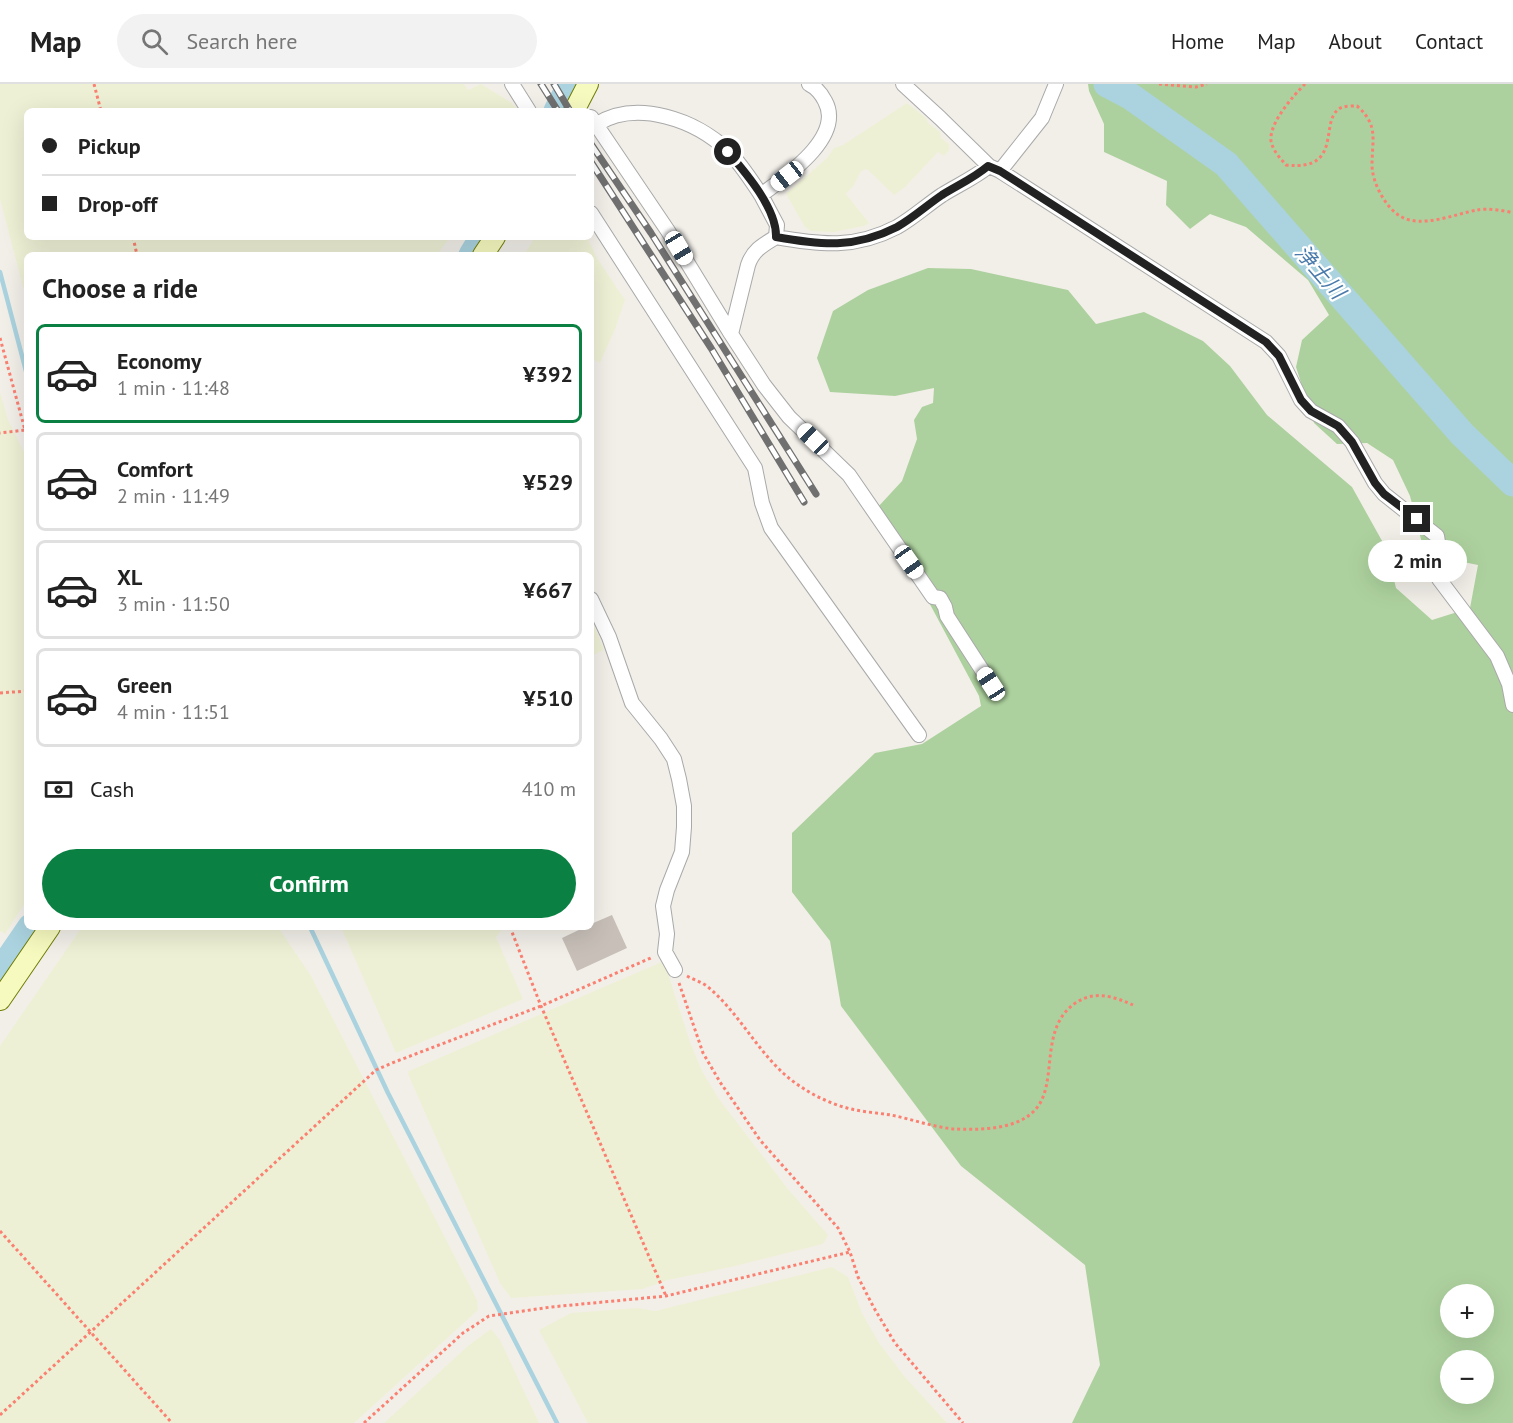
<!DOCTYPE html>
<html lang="en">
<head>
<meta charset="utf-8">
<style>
	:root { --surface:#fff; --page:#f2f2f2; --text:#222; --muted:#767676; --line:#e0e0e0; --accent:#0b8043 }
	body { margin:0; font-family:"PT Sans","Noto Sans JP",sans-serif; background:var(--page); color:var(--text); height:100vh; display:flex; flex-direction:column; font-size:22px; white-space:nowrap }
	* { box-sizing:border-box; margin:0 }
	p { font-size:20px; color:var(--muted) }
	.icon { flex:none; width:33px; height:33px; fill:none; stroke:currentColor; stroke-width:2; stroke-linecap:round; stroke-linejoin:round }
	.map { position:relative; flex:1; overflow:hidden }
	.drawer { position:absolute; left:24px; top:168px; width:570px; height:678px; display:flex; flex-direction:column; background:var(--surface); border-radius:9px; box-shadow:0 6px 24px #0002 }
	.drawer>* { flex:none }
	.banner { position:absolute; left:24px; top:24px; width:570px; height:132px; border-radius:9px; box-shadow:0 6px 24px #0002; display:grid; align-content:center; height:132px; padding:0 18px; background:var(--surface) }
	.controls { position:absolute; left:1440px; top:1200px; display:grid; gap:12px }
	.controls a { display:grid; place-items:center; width:54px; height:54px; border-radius:50%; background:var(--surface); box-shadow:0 6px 24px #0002; font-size:30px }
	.end { position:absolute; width:27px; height:27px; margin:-14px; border:8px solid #222; background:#fff; box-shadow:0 0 0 3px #fff }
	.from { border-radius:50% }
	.bubble { position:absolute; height:42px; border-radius:21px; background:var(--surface); box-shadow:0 6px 24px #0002; font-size:20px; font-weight:600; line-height:42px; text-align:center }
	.car { position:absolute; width:18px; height:36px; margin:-18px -9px; border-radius:8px; box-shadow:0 0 4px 2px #0007; background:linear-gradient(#fff 24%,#345 0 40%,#fff 0 76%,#345 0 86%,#fff 0) }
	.banner b { display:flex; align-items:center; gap:21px; height:57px; font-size:22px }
	.banner b+b { border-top:2px solid var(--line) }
	.banner i { width:15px; height:15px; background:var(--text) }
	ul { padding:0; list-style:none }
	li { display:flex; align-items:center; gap:18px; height:99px; margin:0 12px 9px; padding:0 6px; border:3px solid var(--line); border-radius:9px }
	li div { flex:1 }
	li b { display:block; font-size:22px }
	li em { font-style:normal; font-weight:600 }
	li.on { border-color:var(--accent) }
	li>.icon { width:54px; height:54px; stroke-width:1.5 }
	h2 { padding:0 18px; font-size:27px; line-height:72px }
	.pay { display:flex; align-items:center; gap:15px; height:66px; padding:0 18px; font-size:22px }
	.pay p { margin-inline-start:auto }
	.cta { display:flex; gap:12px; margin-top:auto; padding:12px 18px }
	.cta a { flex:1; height:69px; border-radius:36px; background:var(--accent); color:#fff; font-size:24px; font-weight:600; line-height:69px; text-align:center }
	header { display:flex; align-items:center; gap:36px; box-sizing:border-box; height:84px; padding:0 30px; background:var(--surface); border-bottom:2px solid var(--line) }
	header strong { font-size:28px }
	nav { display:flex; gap:33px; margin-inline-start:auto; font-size:21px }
	.search { width:420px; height:54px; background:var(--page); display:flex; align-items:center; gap:15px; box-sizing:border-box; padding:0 21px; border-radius:33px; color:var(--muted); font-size:22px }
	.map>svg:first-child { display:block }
</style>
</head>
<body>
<header>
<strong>Map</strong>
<div class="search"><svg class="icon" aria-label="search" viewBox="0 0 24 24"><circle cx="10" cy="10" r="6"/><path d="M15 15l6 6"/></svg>Search here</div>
<nav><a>Home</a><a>Map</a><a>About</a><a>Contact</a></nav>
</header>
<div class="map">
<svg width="1513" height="1339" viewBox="0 0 1513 1339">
	<rect width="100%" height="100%" fill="#f2efe9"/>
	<path fill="#eef0d5" d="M0,0H464L468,6L481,0L512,19L518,27H27V153H450L437,171H27V218L0,115Z
		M907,19L926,34L928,39L940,48L941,54L949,60V66L944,72L938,68L905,103L894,111L867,85L861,87L854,101L846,110L869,139L864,142L834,148L810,147L805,143L786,110L827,74L834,64L843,61Z
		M535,153H587L597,174L625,216L615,245L600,279L591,274V171H524Z
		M0,308L8,336L27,374V816L5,850L0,847Z
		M591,534L604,566L591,572Z
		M82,843H278L311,892L477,1216L478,1226L354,1339H0V962Z
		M341,843H504L496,853L523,915L396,969Z
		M664,877L690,958L702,987L719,1015L788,1105L828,1151L823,1160L731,1183L668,1196L643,1205L511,1214L500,1199L408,990L409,987Z
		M832,1183L848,1193L862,1229L879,1259L905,1293L947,1339H588L539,1246L571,1229L637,1224L655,1227Z
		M491,1245L500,1256L539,1339H384L469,1261Z"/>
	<path fill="#add19e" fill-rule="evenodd" d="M1088,0H1513V1339H1072L1100,1281L1085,1181L961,1082L841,922L830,857L792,808V749L875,669L922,660L981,622L979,612L878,423L902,397L917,355L914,336L922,323L933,319L934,304L895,312L830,308L817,274L833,227L868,206L928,184L971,185L1068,206L1096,240L1144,228L1203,257L1230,282L1267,331L1352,403L1386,464L1396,504L1432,536L1470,524L1478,481L1453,476L1424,467L1410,412L1393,376L1367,359L1337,360L1314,339L1296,283L1302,256L1329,231L1308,196L1246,143L1210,130L1190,145L1166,121L1167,97L1104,68V40L1089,7ZM1450,1210H1484V1244H1450ZM1450,1276H1484V1310H1450Z"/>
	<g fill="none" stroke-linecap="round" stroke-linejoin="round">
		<path stroke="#aad3df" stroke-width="4.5" d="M0,188L27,291
			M310,843L388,1009L557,1339"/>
		<path stroke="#aad3df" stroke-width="27" d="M1107,0L1130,12L1226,80L1462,350L1513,399
			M557,27L571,0
			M472,171L483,153
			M0,888L31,843"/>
	</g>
	<path fill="#c7bfb8" d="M612,831L627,864L577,887L562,854L585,843H591V840Z"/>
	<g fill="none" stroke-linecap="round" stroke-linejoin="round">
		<g stroke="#a9a9a9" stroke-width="16">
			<path id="street" d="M512,0L529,27
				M903,0L940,34L989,82L1000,87L1266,258L1279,272L1301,316L1311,327L1338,342L1352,358L1375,399L1384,410L1437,452L1440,470L1437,478L1439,495L1497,572L1509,600L1513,621
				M591,33L668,147L731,250L764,301L789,333L849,391L933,513L940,514L945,523L947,532L991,600
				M597,40C637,15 696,36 728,67C741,80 751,96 761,111
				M1000,87L1042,34L1056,0
				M591,129L755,384L762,419L771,444L919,651
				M776,153L777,141L761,111C785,93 845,53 825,17C821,9 817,4 809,0
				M731,250L748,181C753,166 763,161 776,153C821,161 855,165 897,143C913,134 927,121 942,111C958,101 974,94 989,82
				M591,515L609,553L632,619L661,655L674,675L679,695L684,722V743L682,768L667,806L663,822L667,850L665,868L675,886"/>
		</g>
		<g stroke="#707d05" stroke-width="22">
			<path id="secondary" d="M574,27L588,0
				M483,171L495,153
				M0,916L50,843"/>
		</g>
		<path stroke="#fa8072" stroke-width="3" stroke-dasharray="3 3" stroke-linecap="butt" d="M94,0L101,27
			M1159,0L1196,3L1207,0
			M1305,0C1293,12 1269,39 1271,57C1273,67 1280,74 1286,81C1347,88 1316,32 1343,23C1347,22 1353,22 1357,22C1379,41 1372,56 1372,81C1372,98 1385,123 1400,132C1421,145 1455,130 1477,126C1487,124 1503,126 1513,129
			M133,153L137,171
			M0,254L25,346L0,349
			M25,346L27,353
			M0,609L27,607
			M510,843L541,922L666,1212
			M687,892C694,896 702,898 708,903C737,927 755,963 783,989C802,1006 826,1019 851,1025C864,1028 878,1029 891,1031C911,1035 933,1043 954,1045C978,1046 1014,1046 1033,1028C1061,1002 1036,944 1077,918C1096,906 1115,913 1133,921
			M679,899L703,969L720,998L760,1056L838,1144L850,1168L858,1193L874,1224L895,1259L963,1339
			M0,1147L172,1339
			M0,1331L376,986L392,979L541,922L653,873
			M364,1339L463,1249L489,1232L551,1223L666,1212L850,1168"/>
		<use href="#street" stroke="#fff" stroke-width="14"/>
		<use href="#secondary" stroke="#f7fabf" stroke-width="20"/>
		<g stroke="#707070" stroke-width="7">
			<path id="rail" d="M541,0L558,27
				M554,0L570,27
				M591,60L651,149L816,410
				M591,78L711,264L804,418"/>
		</g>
		<use href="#rail" stroke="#fff" stroke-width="4.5" stroke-dasharray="14" stroke-linecap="butt"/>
	</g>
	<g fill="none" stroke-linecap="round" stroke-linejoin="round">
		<path stroke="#222" stroke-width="8" d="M728,68C746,89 777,125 776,153C821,161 854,165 897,143C913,134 927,121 942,111C958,101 974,94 988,82L1000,87L1266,258L1279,272L1301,316L1311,327L1338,342L1352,358L1375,399L1384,410L1417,435"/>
	</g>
	<g text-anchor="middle" stroke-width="4.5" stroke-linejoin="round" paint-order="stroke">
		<g font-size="21" font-style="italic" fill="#4a7aab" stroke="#fff">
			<text transform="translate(1320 188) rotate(49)" y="7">浄土川</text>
		</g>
	</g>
</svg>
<div class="controls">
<a>+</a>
<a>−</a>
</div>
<i class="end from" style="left:728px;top:68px"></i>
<i class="end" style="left:1417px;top:435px"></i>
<div class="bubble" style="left:1368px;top:456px;width:99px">2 min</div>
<i class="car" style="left:787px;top:92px;rotate:232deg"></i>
<i class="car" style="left:679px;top:164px;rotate:149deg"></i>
<i class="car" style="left:813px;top:355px;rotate:314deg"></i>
<i class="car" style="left:909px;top:478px;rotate:145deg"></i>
<i class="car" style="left:991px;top:600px;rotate:327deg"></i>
<div class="banner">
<b><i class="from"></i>Pickup</b>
<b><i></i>Drop-off</b>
</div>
<section class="drawer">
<h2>Choose a ride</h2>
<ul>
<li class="on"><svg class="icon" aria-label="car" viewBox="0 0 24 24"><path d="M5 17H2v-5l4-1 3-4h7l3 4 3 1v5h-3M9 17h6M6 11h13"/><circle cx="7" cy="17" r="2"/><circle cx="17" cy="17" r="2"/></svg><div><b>Economy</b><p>1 min · 11:48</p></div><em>¥392</em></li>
<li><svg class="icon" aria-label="car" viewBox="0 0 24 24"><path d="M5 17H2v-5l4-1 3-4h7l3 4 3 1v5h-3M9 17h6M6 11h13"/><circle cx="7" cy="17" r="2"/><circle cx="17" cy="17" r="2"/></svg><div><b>Comfort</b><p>2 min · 11:49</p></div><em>¥529</em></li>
<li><svg class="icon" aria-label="car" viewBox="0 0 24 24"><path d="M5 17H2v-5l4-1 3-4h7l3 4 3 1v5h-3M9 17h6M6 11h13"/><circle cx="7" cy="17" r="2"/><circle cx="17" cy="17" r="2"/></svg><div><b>XL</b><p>3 min · 11:50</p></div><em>¥667</em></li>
<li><svg class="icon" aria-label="car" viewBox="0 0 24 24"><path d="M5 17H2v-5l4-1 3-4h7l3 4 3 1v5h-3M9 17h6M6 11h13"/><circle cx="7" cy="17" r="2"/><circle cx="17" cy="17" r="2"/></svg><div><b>Green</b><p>4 min · 11:51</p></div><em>¥510</em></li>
</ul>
<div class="pay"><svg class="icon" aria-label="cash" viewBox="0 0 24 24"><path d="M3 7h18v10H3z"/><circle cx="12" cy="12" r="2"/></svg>Cash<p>410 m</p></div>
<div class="cta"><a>Confirm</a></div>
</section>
</div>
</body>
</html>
